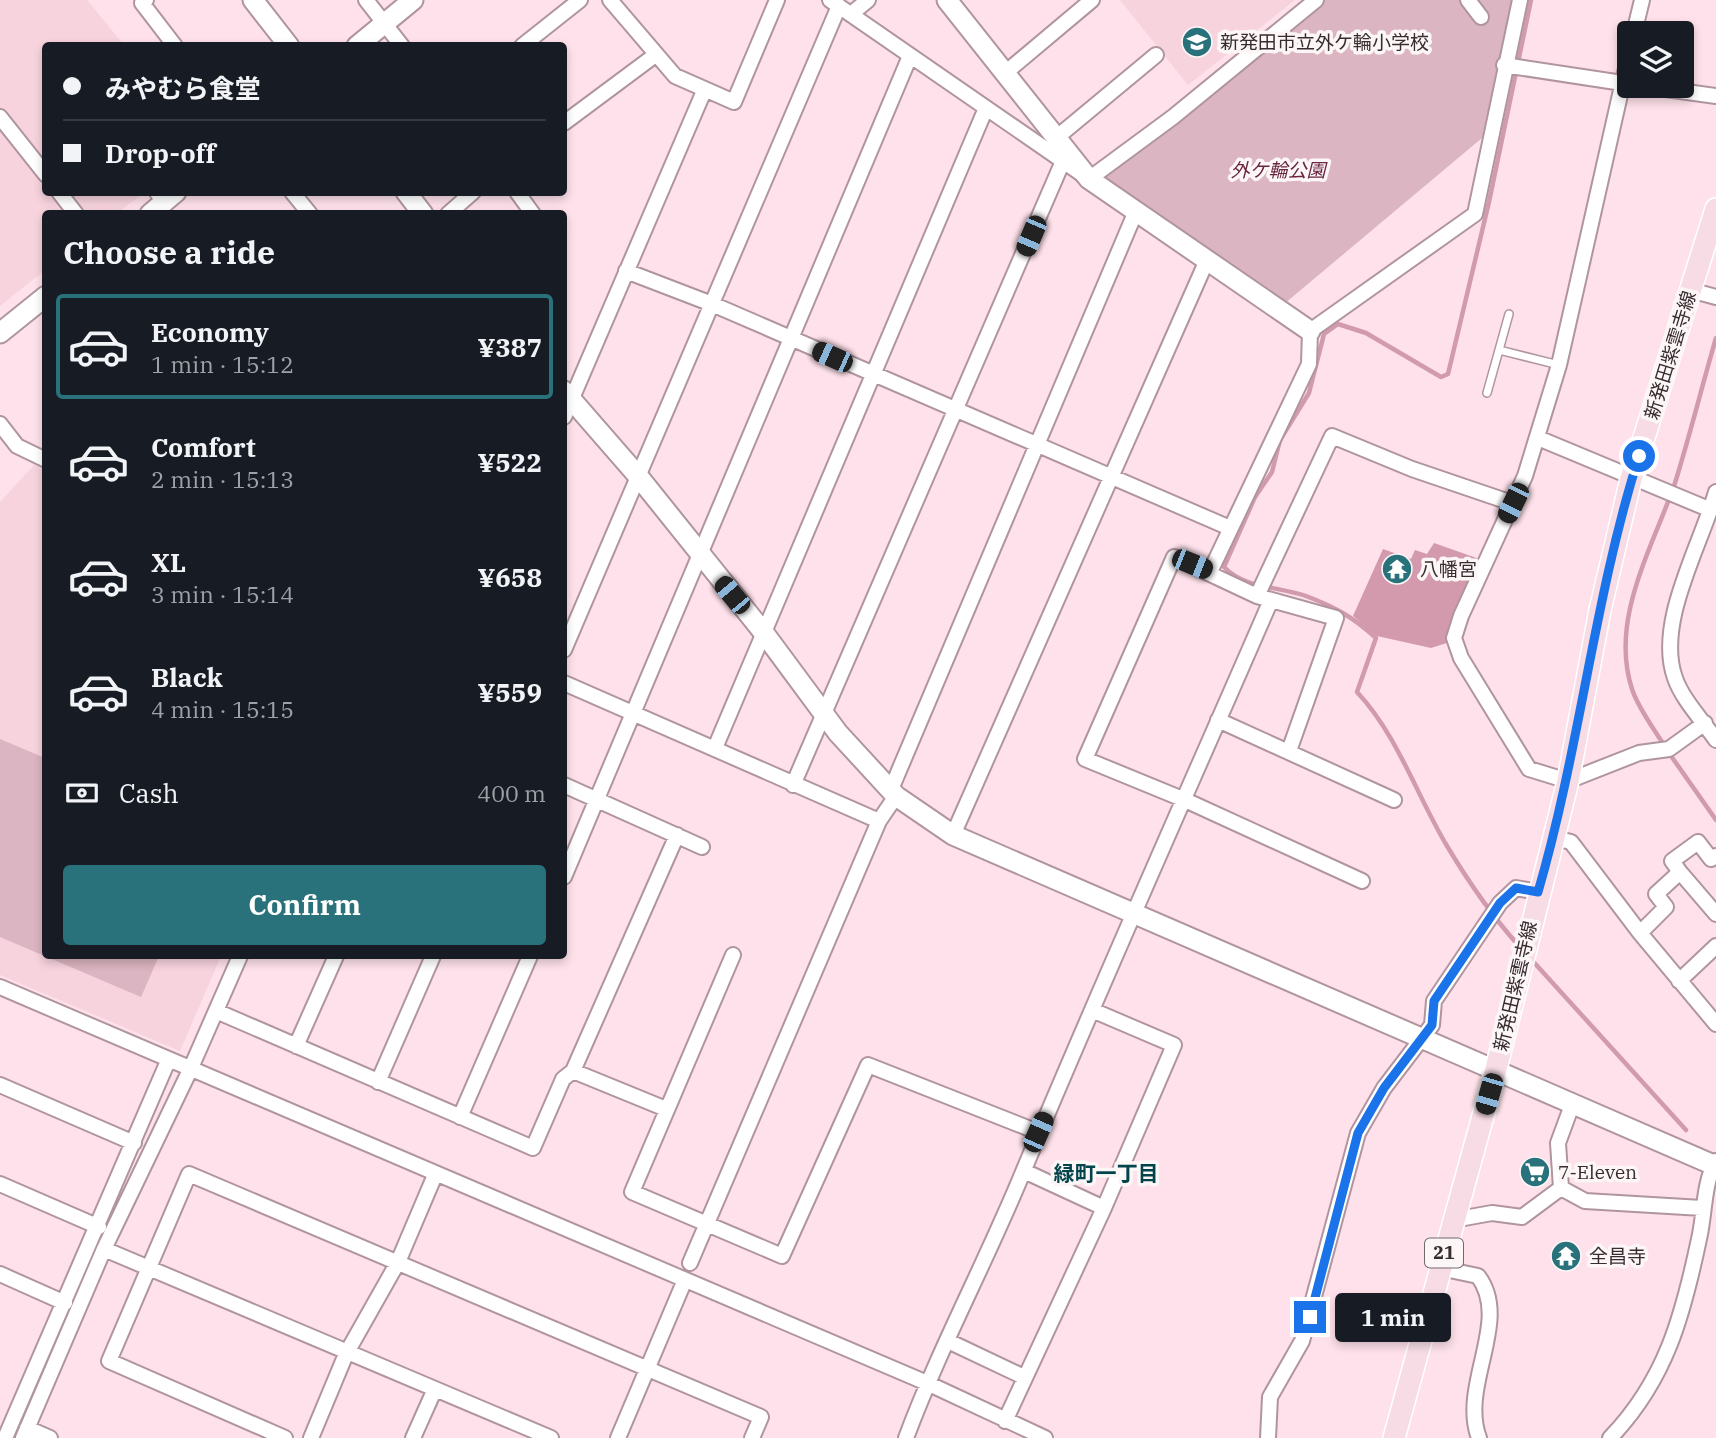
<!DOCTYPE html>
<html lang="en">
<head>
<meta charset="utf-8">
<style>
	:root { --surface:#171b24; --page:#242831; --text:#f1f3f6; --muted:#9ea1a6; --line:#363941; --accent:#29727b }
	body { margin:0; font-family:"IBM Plex Serif","Noto Sans JP",serif; background:var(--page); color:var(--text); height:100vh; display:flex; flex-direction:column; font-size:26px; white-space:nowrap }
	* { box-sizing:border-box; margin:0 }
	p { font-size:23px; color:var(--muted) }
	.icon { flex:none; width:38px; height:38px; fill:none; stroke:currentColor; stroke-width:2; stroke-linecap:round; stroke-linejoin:round }
	.map { position:relative; flex:1; overflow:hidden }
	.sheet { position:absolute; left:42px; top:210px; width:525px; height:749px; display:flex; flex-direction:column; background:var(--surface); border-radius:7px; box-shadow:0 4px 10px #0003 }
	.sheet>* { flex:none }
	.guide { position:absolute; left:42px; top:42px; width:525px; height:154px; border-radius:7px; box-shadow:0 4px 10px #0003; display:grid; align-content:center; height:154px; padding:0 21px; background:var(--surface) }
	.controls { position:absolute; left:1617px; top:21px; display:grid; gap:14px }
	.controls a { display:grid; place-items:center; width:77px; height:77px; border-radius:7px; background:var(--surface); box-shadow:0 4px 10px #0003; font-size:35px }
	.end { position:absolute; width:32px; height:32px; margin:-16px; border:9px solid #1a73e8; background:#fff; box-shadow:0 0 0 4px #fff }
	.from { border-radius:50% }
	.bubble { position:absolute; height:49px; border-radius:7px; background:var(--surface); box-shadow:0 4px 10px #0003; font-size:23px; font-weight:800; line-height:49px; text-align:center }
	.car { position:absolute; width:21px; height:42px; margin:-21px -10px; border-radius:9px; box-shadow:0 0 5px 2px #0007; background:linear-gradient(#222 24%,#8ab4d8 0 40%,#222 0 76%,#8ab4d8 0 86%,#222 0) }
	.guide b { display:flex; align-items:center; gap:24px; height:66px; font-size:26px }
	.guide b+b { border-top:2px solid var(--line) }
	.guide i { width:18px; height:18px; background:var(--text) }
	ul { padding:0; list-style:none }
	li { display:flex; align-items:center; gap:21px; height:105px; margin:0 14px 10px; padding:0 7px; border:4px solid transparent; border-radius:7px }
	li div { flex:1 }
	li b { display:block; font-size:26px }
	li em { font-style:normal; font-weight:800 }
	li.current { border-color:var(--accent) }
	li>.icon { width:63px; height:63px; stroke-width:1.5 }
	h2 { padding:0 21px; font-size:32px; line-height:84px }
	.pay { display:flex; align-items:center; gap:18px; height:77px; padding:0 21px; font-size:26px }
	.pay p { margin-inline-start:auto }
	.button { display:flex; gap:14px; margin-top:auto; padding:14px 21px }
	.button a { flex:1; height:80px; border-radius:7px; background:var(--accent); color:#fff; font-size:28px; font-weight:800; line-height:80px; text-align:center }
	.map>svg:first-child { display:block }
</style>
</head>
<body>
<div class="map">
<svg width="1716" height="1438" viewBox="0 0 1716 1438">
	<rect width="100%" height="100%" fill="#fee1ea"/>
	<path fill="#f7d3de" d="M0,0H87L124,45L46,46V192L144,193L117,213L46,214L45,270L0,306Z
		M1120,0H1295L1188,85Z
		M34,465L46,470V956H221L180,1051L0,975V502Z"/>
	<path fill="#dbb5c1" d="M1323,0H1513L1482,138L1284,304L1098,175Z
		M0,739L45,758L46,956H159L141,997L0,937Z"/>
	<path fill="#d29aac" d="M1434,543L1485,561L1450,642L1431,648L1377,636L1353,616L1383,549L1411,559L1415,550L1427,554Z"/>
	<g fill="none" stroke-linecap="round" stroke-linejoin="round">
		<path stroke="#d29aad" stroke-width="4.5" d="M1664,745C1654,729 1638,708 1632,689C1609,619 1653,547 1675,483C1690,435 1702,386 1716,338
			M1669,753L1716,820
			M1519,946C1492,916 1468,881 1447,846C1416,794 1398,736 1357,692L1376,638C1353,617 1335,607 1306,596C1278,586 1245,589 1224,567L1255,497L1272,472L1280,440L1309,393L1324,334L1338,324L1366,333L1441,377L1448,374L1489,202L1531,0
			M1530,958L1686,1130"/>
		<g stroke="#b0959e" stroke-width="10">
			<path id="lane" d="M152,192L161,204
				M1499,350L1559,365
				M1487,393L1509,314"/>
		</g>
		<g stroke="#b0959e" stroke-width="18">
			<path id="street" d="M146,0L142,3L175,46
				M366,0L402,46
				M610,0L675,76L734,102L777,0
				M830,0L1089,179L1173,117L1316,0
				M1468,0L1481,17
				M851,14L868,0
				M1634,33L1642,0
				M522,46L580,0
				M1629,55L1559,365L1525,476L1461,616L1454,638L1461,658L1529,769L1568,781L1639,753L1669,749L1705,723
				M1504,65L1629,84
				M1005,73L1092,0
				M1644,86L1716,96
				M0,117L46,175
				M564,123L654,56
				M1056,138L1156,55
				M59,192L76,214
				M292,192L310,214
				M517,192L533,214
				M448,214L473,192
				M626,271L712,304L1230,528
				M1690,290L1716,297
				M564,417L704,91
				M0,424L17,446L46,460
				M1538,438L1711,510
				M1716,492C1701,545 1655,623 1675,678C1682,699 1703,721 1716,740
				M1210,572L1309,364L1310,331L1475,214L1520,0
				M1257,596L1332,436L1412,469L1512,503
				M564,650L839,6
				M564,683L879,821L896,796
				M1218,720L1394,800
				M715,748L986,108
				M1289,751L1336,618L1257,596L1174,557L1085,759L1185,800L1362,881
				M564,785L702,847
				M793,785L1063,161
				M892,787L1136,211
				M953,835L1207,260
				M1554,838L1571,842L1640,933L1716,1024
				M1680,872L1716,914
				M564,877L910,56
				M1640,933L1666,907L1656,894L1680,872L1672,861L1698,842L1711,859L1716,856
				M733,955L632,1192L782,1256L868,1065L1038,1132
				M1679,981L1716,946
				M0,987L927,1383L1045,1438
				M216,1011L533,1148L563,1079L573,1071L666,1109
				M296,1046L336,956
				M573,1071L677,835
				M378,1082L433,956
				M0,1085L134,1143
				M1572,1105L1558,1143L1561,1188L1585,1201L1702,1208
				M460,1117L530,956
				M1024,1171L1104,1208
				M0,1184L99,1227
				M1453,1220L1492,1213L1522,1217L1561,1188
				M104,1249L551,1438
				M690,1263L879,821
				M1440,1268L1478,1276C1512,1321 1459,1385 1479,1438
				M0,1274L65,1303
				M948,1341L1024,1377
				M1005,1421L1104,1208L1174,1045L1092,1010
				M27,1428L50,1438
				M5,1438L168,1061
				M23,1438L104,1249L190,1070L240,956
				M285,1438L109,1361L189,1174L761,1417L752,1438
				M311,1438L346,1354L398,1262L435,1175
				M413,1438L434,1391
				M618,1438L684,1282
				M906,1438C940,1347 986,1262 1023,1172C1103,980 1188,791 1271,600
				M1268,1438L1270,1397L1302,1341L1358,1133L1384,1088L1432,1025L1434,1001L1500,903L1516,888L1538,892
				M1610,1438C1666,1380 1683,1315 1699,1239C1705,1214 1703,1184 1716,1161"/>
		</g>
		<g stroke="#b0959e" stroke-width="23">
			<path id="secondary" d="M253,0L289,46
				M947,0L1089,179L1310,331
				M357,46L413,0
				M406,192L423,214
				M150,214L176,192
				M0,333L46,296
				M564,391L638,476L764,633L838,733L896,796L953,835L1716,1166"/>
		</g>
		<g stroke="#fff" stroke-width="24">
			<path id="primary" d="M1394,1438L1496,1069L1568,781L1600,610L1631,479L1716,209"/>
		</g>
		<use href="#lane" stroke="#fff" stroke-width="7"/>
		<use href="#street" stroke="#fff" stroke-width="14"/>
		<use href="#secondary" stroke="#fff" stroke-width="19"/>
		<use href="#primary" stroke="#f7dce5" stroke-width="21"/>
	</g>
	<g fill="none" stroke-linecap="round" stroke-linejoin="round">
		<path stroke="#1a73e8" stroke-width="9" d="M1310,1317L1358,1133L1384,1088L1432,1025L1434,1001L1500,903L1516,888L1538,892C1580,748 1594,598 1639,456"/>
	</g>
	<defs>
		<g id="school-disc" transform="scale(1.575)"><circle r="9.5" fill="#29727b" stroke="#fcf6f7"/><path d="M0-5L7-2L0 1L-7-2ZM-4 1L0 2.5L4 1V4Q0 6-4 4Z" fill="#fff"/></g>
		<g id="temple-disc" transform="scale(1.575)"><circle r="9.5" fill="#29727b" stroke="#fcf6f7"/><path d="M0-6L5-2H3V0L6.5 2.5H4V6H1.5V3h-3V6H-4V2.5H-6.5L-3 0V-2H-5Z" fill="#fff"/></g>
		<g id="supermarket-disc" transform="scale(1.575)"><circle r="9.5" fill="#29727b" stroke="#fcf6f7"/><path d="M-6-5.5h2.5l.6 2H6L4.5 2H-2.5L-4.4-4H-6ZM-1.5 3.2a1.3 1.3 0 1 0 .1 0ZM3 3.2a1.3 1.3 0 1 0 .1 0Z" fill="#fff"/></g>
	</defs>
	<g fill-rule="evenodd">
		<use href="#school-disc" x="1197" y="42"/>
		<use href="#temple-disc" x="1397" y="569"/>
		<use href="#supermarket-disc" x="1535" y="1172"/>
		<use href="#temple-disc" x="1566" y="1256"/>
	</g>
	<g text-anchor="middle" stroke-width="7" stroke-linejoin="round" paint-order="stroke">
		<rect fill="#fcf6f7" stroke="#72696c" stroke-width="2" x="1425" y="1238.5" width="38" height="29" rx="5"/>
		<g font-size="18" font-weight="bold" fill="#372d30">
			<text x="1444" y="1259">21</text>
		</g>
		<g font-size="19" fill="#372d30" stroke="#fcf6f7" text-anchor="start">
			<text x="1220" y="49">新発田市立外ケ輪小学校</text>
			<text x="1420" y="576">八幡宮</text>
			<text x="1558" y="1179">7-Eleven</text>
			<text x="1589" y="1263">全昌寺</text>
		</g>
		<g font-size="19" font-style="italic" fill="#692541" stroke="#fcf6f7">
			<text x="1278" y="177">外ケ輪公園</text>
		</g>
		<g font-size="19" fill="#372d30" stroke="#fcf6f7">
			<text transform="translate(1670 355) rotate(-73)" y="7">新発田紫雲寺線</text>
			<text transform="translate(1515 986) rotate(-77)" y="7">新発田紫雲寺線</text>
		</g>
		<g font-size="21" font-weight="bold" fill="#02444b" stroke="#fcf6f7">
			<text x="1106" y="1181">緑町一丁目</text>
		</g>
	</g>
</svg>
<div class="controls">
<a><svg class="icon" aria-label="layers" viewBox="0 0 24 24"><path d="M12 4l9 5-9 5-9-5zM3 14l9 5 9-5"/></svg></a>
</div>
<i class="end from" style="left:1639px;top:456px"></i>
<i class="end" style="left:1310px;top:1317px"></i>
<div class="bubble" style="left:1335px;top:1293px;width:116px">1 min</div>
<i class="car" style="left:1031px;top:236px;rotate:203deg"></i>
<i class="car" style="left:832px;top:357px;rotate:294deg"></i>
<i class="car" style="left:1513px;top:503px;rotate:206deg"></i>
<i class="car" style="left:1192px;top:564px;rotate:112deg"></i>
<i class="car" style="left:732px;top:595px;rotate:320deg"></i>
<i class="car" style="left:1489px;top:1094px;rotate:196deg"></i>
<i class="car" style="left:1038px;top:1132px;rotate:24deg"></i>
<div class="guide">
<b><i class="from"></i>みやむら食堂</b>
<b><i></i>Drop-off</b>
</div>
<section class="sheet">
<h2>Choose a ride</h2>
<ul>
<li class="current"><svg class="icon" aria-label="car" viewBox="0 0 24 24"><path d="M5 17H2v-5l4-1 3-4h7l3 4 3 1v5h-3M9 17h6M6 11h13"/><circle cx="7" cy="17" r="2"/><circle cx="17" cy="17" r="2"/></svg><div><b>Economy</b><p>1 min · 15:12</p></div><em>¥387</em></li>
<li><svg class="icon" aria-label="car" viewBox="0 0 24 24"><path d="M5 17H2v-5l4-1 3-4h7l3 4 3 1v5h-3M9 17h6M6 11h13"/><circle cx="7" cy="17" r="2"/><circle cx="17" cy="17" r="2"/></svg><div><b>Comfort</b><p>2 min · 15:13</p></div><em>¥522</em></li>
<li><svg class="icon" aria-label="car" viewBox="0 0 24 24"><path d="M5 17H2v-5l4-1 3-4h7l3 4 3 1v5h-3M9 17h6M6 11h13"/><circle cx="7" cy="17" r="2"/><circle cx="17" cy="17" r="2"/></svg><div><b>XL</b><p>3 min · 15:14</p></div><em>¥658</em></li>
<li><svg class="icon" aria-label="car" viewBox="0 0 24 24"><path d="M5 17H2v-5l4-1 3-4h7l3 4 3 1v5h-3M9 17h6M6 11h13"/><circle cx="7" cy="17" r="2"/><circle cx="17" cy="17" r="2"/></svg><div><b>Black</b><p>4 min · 15:15</p></div><em>¥559</em></li>
</ul>
<div class="pay"><svg class="icon" aria-label="cash" viewBox="0 0 24 24"><path d="M3 7h18v10H3z"/><circle cx="12" cy="12" r="2"/></svg>Cash<p>400 m</p></div>
<div class="button"><a>Confirm</a></div>
</section>
</div>
</body>
</html>
